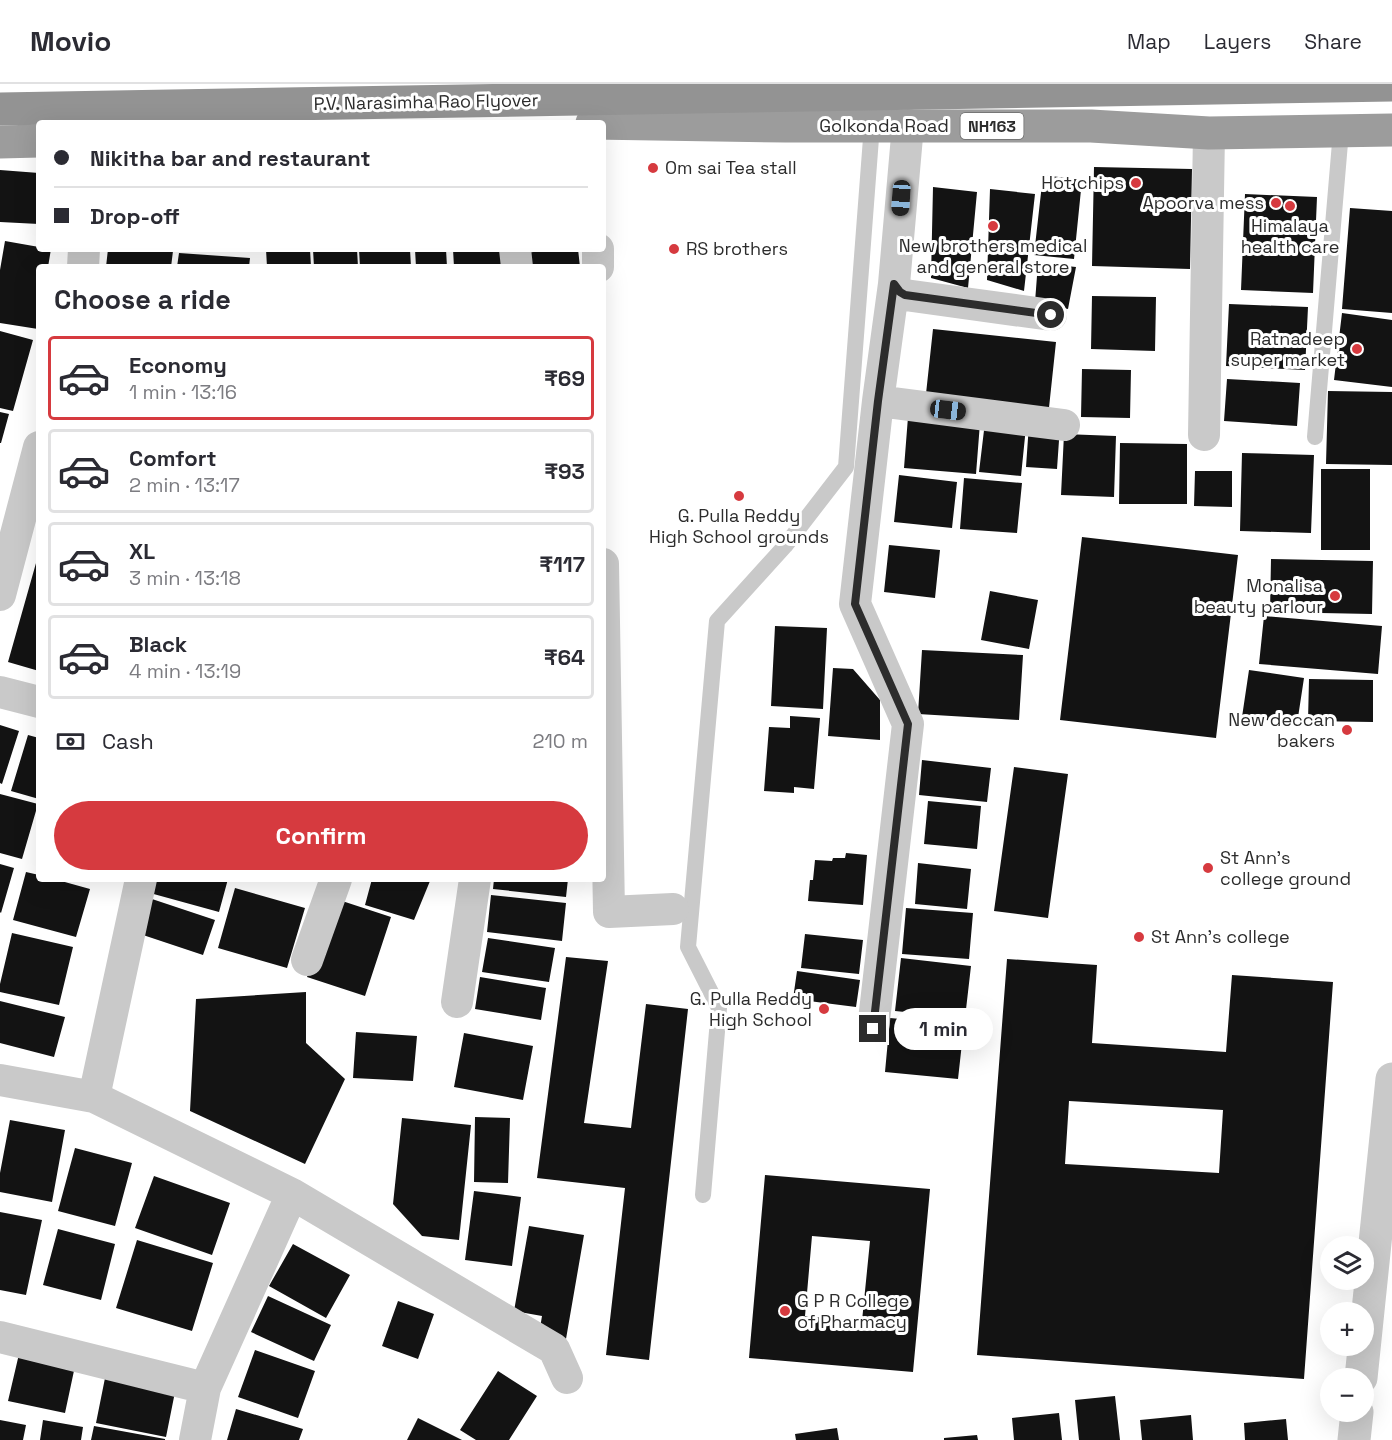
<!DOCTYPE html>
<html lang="en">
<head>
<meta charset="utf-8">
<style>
	:root { --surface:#fff; --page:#f2f2f3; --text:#2b2b33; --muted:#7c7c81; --line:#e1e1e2; --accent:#d63a3f }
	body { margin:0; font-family:"Space Grotesk",sans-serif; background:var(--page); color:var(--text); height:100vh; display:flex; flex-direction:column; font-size:22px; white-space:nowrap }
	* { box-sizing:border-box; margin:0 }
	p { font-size:20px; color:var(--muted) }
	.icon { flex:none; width:33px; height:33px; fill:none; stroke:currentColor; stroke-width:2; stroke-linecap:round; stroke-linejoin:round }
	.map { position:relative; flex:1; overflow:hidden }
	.panel { position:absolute; left:36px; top:180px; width:570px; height:618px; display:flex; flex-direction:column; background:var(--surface); border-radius:6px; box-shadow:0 6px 24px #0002 }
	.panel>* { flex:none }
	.top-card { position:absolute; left:36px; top:36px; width:570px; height:132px; border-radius:6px; box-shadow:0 6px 24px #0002; display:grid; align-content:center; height:132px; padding:0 18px; background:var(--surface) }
	.buttons { position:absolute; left:1320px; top:1152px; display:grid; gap:12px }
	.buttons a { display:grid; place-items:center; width:54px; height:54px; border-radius:50%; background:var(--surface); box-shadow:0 6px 24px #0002; font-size:30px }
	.end { position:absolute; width:27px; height:27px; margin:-14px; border:8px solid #2c2c2c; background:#fff; box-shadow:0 0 0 3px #fff }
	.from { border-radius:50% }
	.bubble { position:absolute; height:42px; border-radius:21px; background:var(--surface); box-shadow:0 6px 24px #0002; font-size:20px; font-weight:700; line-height:42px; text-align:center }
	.car { position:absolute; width:18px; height:36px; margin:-18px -9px; border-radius:8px; box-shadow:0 0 4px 2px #0007; background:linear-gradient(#222 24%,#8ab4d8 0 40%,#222 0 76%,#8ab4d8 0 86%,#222 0) }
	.top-card b { display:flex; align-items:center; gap:21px; height:57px; font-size:22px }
	.top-card b+b { border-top:2px solid var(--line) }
	.top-card i { width:15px; height:15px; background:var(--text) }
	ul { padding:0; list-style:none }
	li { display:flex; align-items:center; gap:18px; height:84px; margin:0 12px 9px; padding:0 6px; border:3px solid var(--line); border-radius:6px }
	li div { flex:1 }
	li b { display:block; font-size:22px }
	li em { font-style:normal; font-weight:700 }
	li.selected { border-color:var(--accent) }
	li>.icon { width:54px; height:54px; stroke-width:1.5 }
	h2 { padding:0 18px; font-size:27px; line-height:72px }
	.pay { display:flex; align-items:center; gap:15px; height:66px; padding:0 18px; font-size:22px }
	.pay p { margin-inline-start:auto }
	.button { display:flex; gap:12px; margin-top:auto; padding:12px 18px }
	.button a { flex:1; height:69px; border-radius:36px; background:var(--accent); color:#fff; font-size:24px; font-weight:700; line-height:69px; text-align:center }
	header { display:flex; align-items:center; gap:36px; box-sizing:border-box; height:84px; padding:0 30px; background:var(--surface); border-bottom:2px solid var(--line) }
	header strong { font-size:28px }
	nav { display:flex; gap:33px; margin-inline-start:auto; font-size:21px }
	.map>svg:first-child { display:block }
</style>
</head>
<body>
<header>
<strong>Movio</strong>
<nav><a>Map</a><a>Layers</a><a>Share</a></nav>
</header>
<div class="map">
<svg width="1392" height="1356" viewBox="0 0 1392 1356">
	<rect width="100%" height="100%" fill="#fff"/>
	<path fill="#131313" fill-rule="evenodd" d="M1094,83L1192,85L1190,185L1092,182Z
		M0,86L39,89V140L0,138Z
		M1043,91L1082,96L1074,175L1034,171Z
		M933,103L977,108L968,204L931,194Z
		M990,105L1035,110L1024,207L987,196Z
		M1245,110L1317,113L1313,209L1241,206Z
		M1350,124L1392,127V229L1342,225Z
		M5,157L39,163V165H51L48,183H39L38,245L0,239V186Z
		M108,165H154L173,167L171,183H106Z
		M266,165H310L311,183H267Z
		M313,165H357L358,183H314Z
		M359,165H410L411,183H360Z
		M415,165H446L447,183H416Z
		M453,165H511L512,183H454Z
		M568,165H578L580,183H523L522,169Z
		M179,169L250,174L249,183H177Z
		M1038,179L1076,183L1068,225L1035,218Z
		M1092,212L1156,213L1155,267L1091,265Z
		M1229,220L1308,223L1305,286L1226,282Z
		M1342,229L1392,236V303L1334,296Z
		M933,245L1056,258L1048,333L925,319Z
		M0,247L33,256L13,327L0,324Z
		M1082,285L1131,286L1130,334L1081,333Z
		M1227,295L1300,299L1297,342L1224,337Z
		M1328,307L1392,308V381L1326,380Z
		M0,328L9,330L1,359H0Z
		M908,333L980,339L976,390L904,384Z
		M985,338L1026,343L1021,392L979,388Z
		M1029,340L1060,342L1057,385L1026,383Z
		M1064,350L1116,352L1114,413L1061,411Z
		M1120,359L1187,360V420H1119Z
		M1242,369L1314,371L1311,449L1240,447Z
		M1321,385H1370V466H1321Z
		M1195,387H1232V423L1194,422Z
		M899,391L957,398L952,444L894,438Z
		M964,394L1022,399L1017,449L960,445Z
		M1082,453L1238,471L1216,654L1060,636Z
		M889,461L940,466L935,514L884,508Z
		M38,472H39V587L8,578Z
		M1271,475L1373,477L1372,530L1270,528Z
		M990,507L1038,516L1029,565L981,556Z
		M1264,532L1382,542L1378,590L1259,580Z
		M775,542L827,544L823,625L771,622Z
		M922,566L1023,571L1019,636L918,630Z
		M833,584L853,585L880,616V656L828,652Z
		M1249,586L1304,594L1297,640L1242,633Z
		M1309,595L1373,596V638L1308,637Z
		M790,632L820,634L814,705L794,703V709L764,707L769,643L790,644Z
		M0,641L19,647L2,700L0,699Z
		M28,651L39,654V715L11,707Z
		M922,676L991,684L987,718L919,711Z
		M1014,683L1068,690L1048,834L994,827Z
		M0,710L38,720L22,775L0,769Z
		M928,717L981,722L977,765L924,760Z
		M846,769L867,771L863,821L808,817L810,796H813L815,776L832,777L833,774H845Z
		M918,779L971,785L967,825L915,820Z
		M0,780L14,784L1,829L0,828Z
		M26,788L39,791V795H54L90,805L76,853L13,836Z
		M154,795H228L219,828L150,809Z
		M372,795L430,797L414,836L365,821Z
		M494,795H568L566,813L493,805Z
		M235,804L305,824L287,884L218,864Z
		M491,811L566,819L562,857L487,848Z
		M146,813L215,836L203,871L134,848Z
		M333,814L391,833L365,912L307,893Z
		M906,824L973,829L969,875L902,870Z
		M12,849L73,863L59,921L0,908V900Z
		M805,850L863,856L859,890L801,884Z
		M488,854L555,864L549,898L482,888Z
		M566,873L608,877L584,1039L631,1044L646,920L688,925L649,1276L606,1271L625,1104L537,1094Z
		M901,874L971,882L965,934L895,927Z
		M1007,875L1097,881L1092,959L1226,968L1232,891L1333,898L1304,1295L977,1271ZM1069,1017L1223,1026L1219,1089L1065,1080Z
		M797,887L860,896L856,923L793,915Z
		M480,893L546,904L541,936L475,925Z
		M306,908V959L345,995L305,1080L190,1027L196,915Z
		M0,917L65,933L54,973L0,959Z
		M890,934L964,941L958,995L885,988Z
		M356,948L417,952L413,997L353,994Z
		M464,949L533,962L523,1016L454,1003Z
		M475,1033L510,1034L508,1099L474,1098Z
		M402,1034L471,1041L459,1156L422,1152L393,1120Z
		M10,1036L65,1046L52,1118L0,1108V1089Z
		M75,1064L132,1079L115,1142L58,1127Z
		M765,1091L930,1105L913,1288L749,1274ZM812,1152L870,1157L862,1237L805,1232Z
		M154,1092L230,1119L212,1171L135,1144Z
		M474,1107L521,1113L512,1182L465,1176Z
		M0,1128L42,1136L26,1211L0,1206Z
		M529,1142L584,1151L566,1255L539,1250L542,1232L514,1227Z
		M58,1145L115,1160L101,1216L43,1201Z
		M137,1156L213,1179L192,1247L116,1224Z
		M293,1160L350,1191L326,1234L269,1202Z
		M268,1212L331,1241L314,1277L251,1248Z
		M398,1217L434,1230L418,1275L382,1262Z
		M255,1266L315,1287L298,1334L238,1313Z
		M19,1270L75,1282L65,1329L8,1317Z
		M498,1287L537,1312L509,1356H476L460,1346Z
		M105,1294L175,1308L166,1353L96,1339Z
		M1115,1312L1120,1356H1079L1075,1316Z
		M236,1325L303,1345L299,1356H227Z
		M1059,1329L1062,1356H1014L1012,1334Z
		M1191,1331L1193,1356H1142L1140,1336Z
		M418,1334L462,1356H407Z
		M1286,1335L1288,1356H1245L1244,1339Z
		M0,1336L26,1341L23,1356H0Z
		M43,1336L83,1343L81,1356H40Z
		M94,1342L165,1355V1356H91Z
		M837,1344L839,1356H796L795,1350Z
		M977,1351L978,1356H944V1354Z"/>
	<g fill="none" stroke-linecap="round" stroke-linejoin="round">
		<path stroke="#c9c9c9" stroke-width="16" d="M1315,353L1341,47
			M703,1111L719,924L688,863L717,537L785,462L846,383L872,41"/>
		<path stroke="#c9c9c9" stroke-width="32" d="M908,41L894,200L900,208L905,211L1051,231
			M515,165L517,183
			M598,165V183
			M83,183L84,165
			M878,317L1064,341
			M1204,351L1209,49
			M603,480L609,828L673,825
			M0,511L39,363
			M0,608L39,618
			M307,876L336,795
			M457,918L475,795
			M873,945L908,640L855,520L878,317L894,200
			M0,996L94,1013L292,1110L554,1265L567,1294
			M94,1013L141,795
			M0,1253L205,1304
			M195,1356L205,1304L292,1110"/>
		<path stroke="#c9c9c9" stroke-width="33" d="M1361,1294L1392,995
			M1354,1356L1357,1328"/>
		<path stroke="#9c9c9c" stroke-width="33" d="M592,39L786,42H1091L1209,49L1392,46
			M0,58L39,57"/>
		<path stroke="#939393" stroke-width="33" d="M0,25L1392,1"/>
	</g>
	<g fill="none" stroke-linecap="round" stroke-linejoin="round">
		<path stroke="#2c2c2c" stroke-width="8" d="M873,945L908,640L855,520L878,317L894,200L900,208L905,211L1051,231"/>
	</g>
	<g fill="#d63a3f" stroke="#fff" stroke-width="2">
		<circle cx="653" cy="84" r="6"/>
		<circle cx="1136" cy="99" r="6"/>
		<circle cx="1276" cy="119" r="6"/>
		<circle cx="1290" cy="122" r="6"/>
		<circle cx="993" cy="142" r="6"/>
		<circle cx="674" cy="165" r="6"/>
		<circle cx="1357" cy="265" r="6"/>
		<circle cx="739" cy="412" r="6"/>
		<circle cx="1335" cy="512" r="6"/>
		<circle cx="1347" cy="646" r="6"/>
		<circle cx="1208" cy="784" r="6"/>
		<circle cx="1139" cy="853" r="6"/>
		<circle cx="824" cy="925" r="6"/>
		<circle cx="785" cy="1227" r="6"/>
	</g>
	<g text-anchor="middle" stroke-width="6" stroke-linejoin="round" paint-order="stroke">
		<rect fill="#fff" stroke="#6b6b6b" stroke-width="1.5" x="960.5" y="29" width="63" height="26" rx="4.5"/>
		<g font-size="16" font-weight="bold" fill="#2c2c2c">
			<text x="992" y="48">NH163</text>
		</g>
		<g font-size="18" fill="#2c2c2c" stroke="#fff">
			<text transform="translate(426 18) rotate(-1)" y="6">P.V. Narasimha Rao Flyover</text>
			<text x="884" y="48">Golkonda Road</text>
		</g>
		<g font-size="18" fill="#2c2c2c" stroke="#fff" text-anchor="end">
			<text x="665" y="90" text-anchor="start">Om sai Tea stall</text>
			<text x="1124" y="105">Hot chips</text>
			<text x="1264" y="125">Apoorva mess</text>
			<text x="1290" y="148" text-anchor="middle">Himalaya<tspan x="1290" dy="21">health care</tspan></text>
			<text x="993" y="168" text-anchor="middle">New brothers medical<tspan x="993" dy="21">and general store</tspan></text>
			<text x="686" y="171" text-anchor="start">RS brothers</text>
			<text x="1345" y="261">Ratnadeep<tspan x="1345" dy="21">super market</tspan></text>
			<text x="739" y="438" text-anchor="middle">G. Pulla Reddy<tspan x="739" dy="21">High School grounds</tspan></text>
			<text x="1323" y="508">Monalisa<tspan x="1323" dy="21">beauty parlour</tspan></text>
			<text x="1335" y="642">New deccan<tspan x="1335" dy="21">bakers</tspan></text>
			<text x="1220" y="780" text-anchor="start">St Ann's<tspan x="1220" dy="21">college ground</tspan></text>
			<text x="1151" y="859" text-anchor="start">St Ann's college</text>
			<text x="812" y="921">G. Pulla Reddy<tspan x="812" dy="21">High School</tspan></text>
			<text x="797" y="1223" text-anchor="start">G P R College<tspan x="797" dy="21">of Pharmacy</tspan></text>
		</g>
	</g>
</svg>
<div class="buttons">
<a><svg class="icon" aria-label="layers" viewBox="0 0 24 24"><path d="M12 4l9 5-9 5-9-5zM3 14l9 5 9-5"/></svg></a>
<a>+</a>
<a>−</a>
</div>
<i class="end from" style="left:1051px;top:231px"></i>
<i class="end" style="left:873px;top:945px"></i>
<div class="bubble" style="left:894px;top:924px;width:99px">1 min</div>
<i class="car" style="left:901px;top:114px;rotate:184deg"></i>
<i class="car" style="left:948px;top:326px;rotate:97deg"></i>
<div class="top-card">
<b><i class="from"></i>Nikitha bar and restaurant</b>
<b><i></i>Drop-off</b>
</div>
<section class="panel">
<h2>Choose a ride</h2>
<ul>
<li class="selected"><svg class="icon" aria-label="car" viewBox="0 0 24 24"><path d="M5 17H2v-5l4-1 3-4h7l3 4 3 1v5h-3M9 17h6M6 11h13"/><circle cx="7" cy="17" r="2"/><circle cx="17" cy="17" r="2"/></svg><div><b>Economy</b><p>1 min · 13:16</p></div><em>₹69</em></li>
<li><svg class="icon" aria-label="car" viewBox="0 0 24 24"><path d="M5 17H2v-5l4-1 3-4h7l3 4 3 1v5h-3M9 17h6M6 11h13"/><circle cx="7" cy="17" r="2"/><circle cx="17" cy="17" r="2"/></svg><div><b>Comfort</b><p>2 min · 13:17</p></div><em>₹93</em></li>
<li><svg class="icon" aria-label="car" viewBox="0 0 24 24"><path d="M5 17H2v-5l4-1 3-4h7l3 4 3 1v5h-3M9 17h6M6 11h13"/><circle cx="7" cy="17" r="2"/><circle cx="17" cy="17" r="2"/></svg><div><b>XL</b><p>3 min · 13:18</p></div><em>₹117</em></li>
<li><svg class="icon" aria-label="car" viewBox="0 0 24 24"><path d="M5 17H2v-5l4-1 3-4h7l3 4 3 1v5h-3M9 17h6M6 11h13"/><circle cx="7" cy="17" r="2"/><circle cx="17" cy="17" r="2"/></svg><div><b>Black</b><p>4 min · 13:19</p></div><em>₹64</em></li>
</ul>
<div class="pay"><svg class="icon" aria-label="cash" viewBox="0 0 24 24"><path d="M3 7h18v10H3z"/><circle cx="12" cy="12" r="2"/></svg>Cash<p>210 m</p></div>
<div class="button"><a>Confirm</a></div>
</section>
</div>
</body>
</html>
